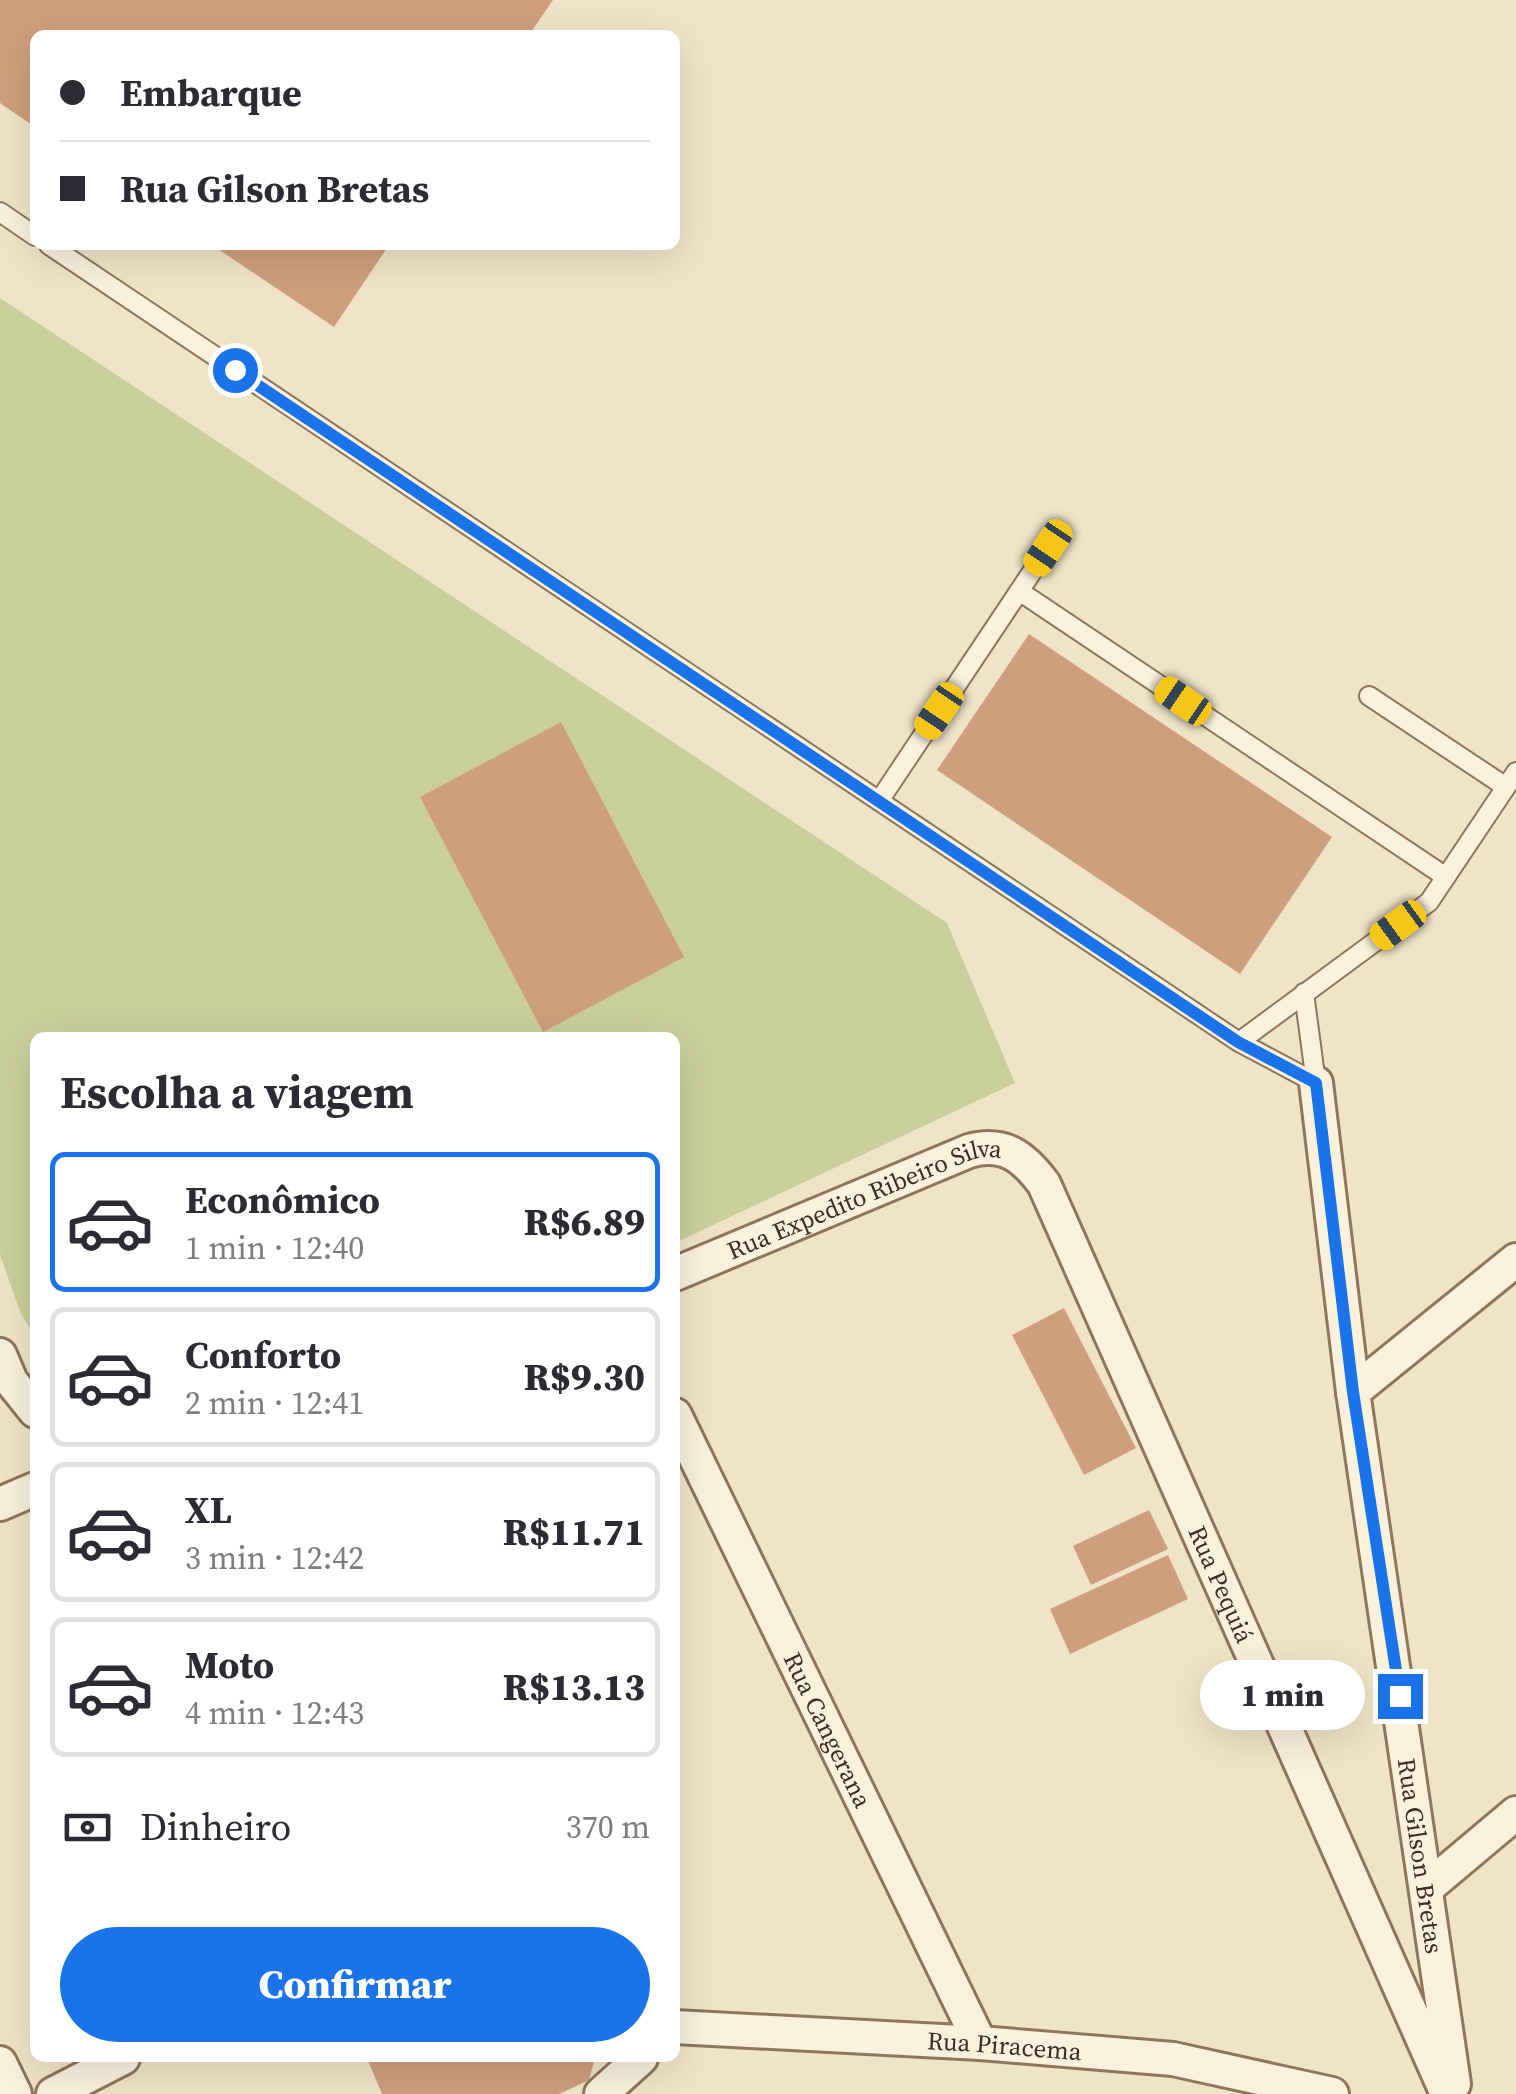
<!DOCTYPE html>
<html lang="pt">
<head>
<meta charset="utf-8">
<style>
	:root { --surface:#fff; --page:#f7f7f7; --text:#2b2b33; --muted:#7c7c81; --line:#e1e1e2; --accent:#1a73e8 }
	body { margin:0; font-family:"Source Serif 4",serif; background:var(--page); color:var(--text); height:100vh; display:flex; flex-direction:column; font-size:38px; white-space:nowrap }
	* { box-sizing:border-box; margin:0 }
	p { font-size:32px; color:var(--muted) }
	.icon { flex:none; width:55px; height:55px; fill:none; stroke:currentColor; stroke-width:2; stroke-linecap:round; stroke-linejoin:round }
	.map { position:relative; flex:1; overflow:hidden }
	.panel { position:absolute; left:30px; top:1032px; width:650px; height:1030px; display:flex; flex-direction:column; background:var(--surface); border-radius:15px; box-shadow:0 10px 40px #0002 }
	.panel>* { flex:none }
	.banner { position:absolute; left:30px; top:30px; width:650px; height:220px; border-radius:15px; box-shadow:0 10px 40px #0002; display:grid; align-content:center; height:220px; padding:0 30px; background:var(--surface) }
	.end { position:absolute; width:45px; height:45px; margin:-22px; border:12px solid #1a73e8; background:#fff; box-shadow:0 0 0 5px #fff }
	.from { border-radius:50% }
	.bubble { position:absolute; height:70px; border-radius:35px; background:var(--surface); box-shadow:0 10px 40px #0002; font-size:32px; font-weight:800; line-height:70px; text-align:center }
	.car { position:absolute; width:30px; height:60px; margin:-30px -15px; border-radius:12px; box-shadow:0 0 8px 2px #0007; background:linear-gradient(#f5c518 24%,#345 0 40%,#f5c518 0 76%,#345 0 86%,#f5c518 0) }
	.banner b { display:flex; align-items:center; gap:35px; height:95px; font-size:38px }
	.banner b+b { border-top:2px solid var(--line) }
	.banner i { width:25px; height:25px; background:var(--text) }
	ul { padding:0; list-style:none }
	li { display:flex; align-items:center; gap:30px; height:140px; margin:0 20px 15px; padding:0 10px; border:5px solid var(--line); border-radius:15px }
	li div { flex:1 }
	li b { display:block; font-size:38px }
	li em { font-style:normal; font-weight:800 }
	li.current { border-color:var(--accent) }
	li>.icon { width:90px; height:90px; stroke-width:1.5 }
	h2 { padding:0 30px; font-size:45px; line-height:120px }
	.pay { display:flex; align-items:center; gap:25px; height:110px; padding:0 30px; font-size:38px }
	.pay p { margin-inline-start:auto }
	.primary-button { display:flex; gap:20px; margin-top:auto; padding:20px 30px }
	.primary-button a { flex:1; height:115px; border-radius:60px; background:var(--accent); color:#fff; font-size:40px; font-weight:800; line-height:115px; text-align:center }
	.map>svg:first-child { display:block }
</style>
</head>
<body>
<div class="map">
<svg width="1516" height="2094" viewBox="0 0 1516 2094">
	<rect width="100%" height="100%" fill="#f0e4c8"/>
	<path fill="#c9cf9b" d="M0,298L947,923L1015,1083L675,1243V1038H35V1336L21,1314L0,1255Z"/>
	<path fill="#cf9f7d" d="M0,0H553L529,35H35V127L0,103Z
		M212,245H389L334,327Z
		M1029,634L1332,837L1240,974L937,770Z
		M561,722L684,957L543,1032L420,797Z
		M1064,1308L1136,1448L1084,1475L1012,1335Z
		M1149,1510L1168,1549L1091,1585L1073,1546Z
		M1168,1555L1188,1599L1070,1654L1050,1609Z
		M367,2058H595L589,2080L559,2094H382Z"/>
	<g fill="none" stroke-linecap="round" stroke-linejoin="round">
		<g stroke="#8d765c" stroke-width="22">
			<path id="service" d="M0,212L35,236
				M49,245L1239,1042L1316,1083
				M1019,591L1446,877
				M1369,696L1506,787
				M879,801L1048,548
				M1304,993L1316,1083
				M1239,1042L1429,902L1516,772"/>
		</g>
		<g stroke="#8d765c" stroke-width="38">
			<g id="minor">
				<path id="s1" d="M1316,1083L1353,1392L1454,2084"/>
				<path id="s2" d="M675,1274L969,1151C1004,1141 1024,1157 1044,1184L1447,2094"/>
				<path d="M0,1355L11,1381L35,1411"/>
				<path d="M1353,1392L1516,1260"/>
				<path id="s3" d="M675,1415L980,2043"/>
				<path d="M0,1504L35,1489"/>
				<path d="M1428,1887L1516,1813"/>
				<path id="s4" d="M675,2027L980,2043L1173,2059L1332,2094"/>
				<path d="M0,2063L15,2094"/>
				<path d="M53,2094L123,2058"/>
				<path d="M601,2094L641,2058"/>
			</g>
		</g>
		<use href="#service" stroke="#faf1dc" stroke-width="18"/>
		<use href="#minor" stroke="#faf1dc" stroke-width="32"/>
	</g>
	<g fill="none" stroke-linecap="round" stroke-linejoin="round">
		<path stroke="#1a73e8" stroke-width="12" d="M235,370L1238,1042L1316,1083L1353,1392L1400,1696"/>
	</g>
	<g text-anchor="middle" stroke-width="10" stroke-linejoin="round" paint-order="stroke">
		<g font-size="25" fill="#3d2e20" stroke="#f7eed8">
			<text dy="9" stroke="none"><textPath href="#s2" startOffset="205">Rua Expedito Ribeiro Silva</textPath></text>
			<text dy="9" stroke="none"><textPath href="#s2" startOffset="845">Rua Pequiá</textPath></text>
			<text dy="9" stroke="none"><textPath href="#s3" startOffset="350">Rua Cangerana</textPath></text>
			<text dy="9" stroke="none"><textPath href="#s1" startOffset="780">Rua Gilson Bretas</textPath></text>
			<text dy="9" stroke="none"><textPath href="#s4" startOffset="330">Rua Piracema</textPath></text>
		</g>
	</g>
</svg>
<i class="end from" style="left:235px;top:370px"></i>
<i class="end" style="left:1400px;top:1696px"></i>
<div class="bubble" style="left:1200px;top:1660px;width:165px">1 min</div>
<i class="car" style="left:1048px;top:548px;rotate:214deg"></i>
<i class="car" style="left:1183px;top:701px;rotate:304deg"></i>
<i class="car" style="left:939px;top:711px;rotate:214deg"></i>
<i class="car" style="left:1398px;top:925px;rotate:234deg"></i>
<div class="banner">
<b><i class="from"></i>Embarque</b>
<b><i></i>Rua Gilson Bretas</b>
</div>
<section class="panel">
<h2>Escolha a viagem</h2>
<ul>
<li class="current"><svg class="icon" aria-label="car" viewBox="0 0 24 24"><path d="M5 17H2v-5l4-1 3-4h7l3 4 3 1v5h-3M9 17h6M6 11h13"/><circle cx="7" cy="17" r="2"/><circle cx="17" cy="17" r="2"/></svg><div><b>Econômico</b><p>1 min · 12:40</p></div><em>R$6.89</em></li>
<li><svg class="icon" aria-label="car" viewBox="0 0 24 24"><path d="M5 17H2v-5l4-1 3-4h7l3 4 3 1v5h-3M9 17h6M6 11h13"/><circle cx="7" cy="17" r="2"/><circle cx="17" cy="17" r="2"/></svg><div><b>Conforto</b><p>2 min · 12:41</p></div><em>R$9.30</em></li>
<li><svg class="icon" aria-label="car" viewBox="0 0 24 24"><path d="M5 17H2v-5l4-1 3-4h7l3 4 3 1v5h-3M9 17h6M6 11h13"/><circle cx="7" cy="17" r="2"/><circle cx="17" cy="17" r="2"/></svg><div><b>XL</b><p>3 min · 12:42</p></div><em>R$11.71</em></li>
<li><svg class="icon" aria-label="car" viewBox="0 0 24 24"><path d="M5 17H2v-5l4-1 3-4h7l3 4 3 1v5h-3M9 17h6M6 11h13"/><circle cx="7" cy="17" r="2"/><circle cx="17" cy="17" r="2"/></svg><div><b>Moto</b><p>4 min · 12:43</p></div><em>R$13.13</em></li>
</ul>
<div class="pay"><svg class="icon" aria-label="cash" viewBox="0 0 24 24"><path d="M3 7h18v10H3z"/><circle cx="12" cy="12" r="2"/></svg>Dinheiro<p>370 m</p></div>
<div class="primary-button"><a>Confirmar</a></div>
</section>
</div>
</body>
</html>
